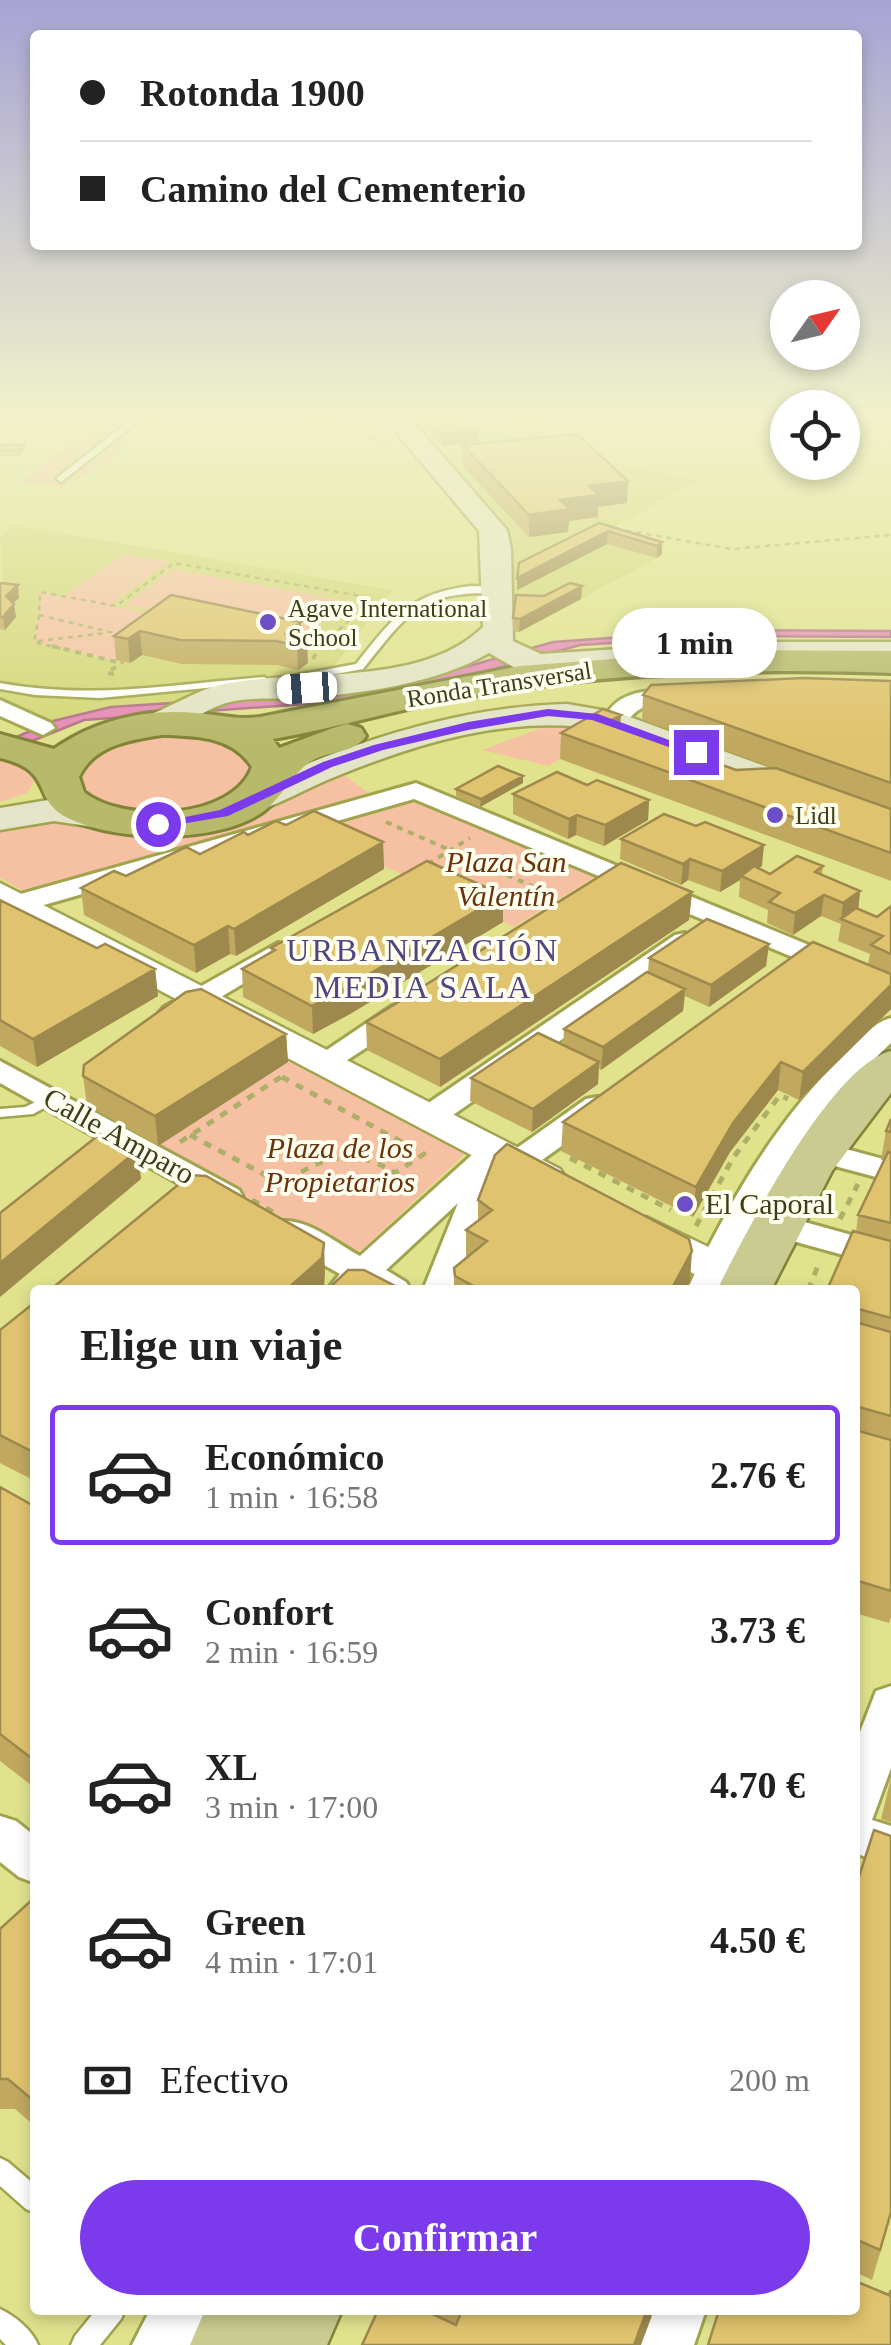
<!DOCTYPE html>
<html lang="es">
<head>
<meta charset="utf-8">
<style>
	:root { --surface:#fff; --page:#f6f6f6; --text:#222; --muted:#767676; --line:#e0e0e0; --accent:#7c3aed }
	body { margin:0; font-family:"Times New Roman",serif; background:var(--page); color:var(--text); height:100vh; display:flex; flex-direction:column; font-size:38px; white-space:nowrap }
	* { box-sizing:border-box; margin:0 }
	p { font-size:32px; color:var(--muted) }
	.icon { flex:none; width:55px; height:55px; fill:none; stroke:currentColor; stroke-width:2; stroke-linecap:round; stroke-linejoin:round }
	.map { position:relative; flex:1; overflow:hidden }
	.side { position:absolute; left:30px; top:1285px; width:830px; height:1030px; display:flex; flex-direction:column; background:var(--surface); border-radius:10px; box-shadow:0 5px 15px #0003 }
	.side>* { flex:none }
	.hud { position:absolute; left:30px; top:30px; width:832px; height:220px; border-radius:10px; box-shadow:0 5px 15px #0003; display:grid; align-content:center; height:220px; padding:0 50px; background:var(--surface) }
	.needle { width:65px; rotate:56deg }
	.controls { position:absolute; left:770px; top:280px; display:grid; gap:20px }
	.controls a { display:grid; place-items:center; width:90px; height:90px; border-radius:50%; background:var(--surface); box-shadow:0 5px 15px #0003; font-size:50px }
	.end { position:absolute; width:45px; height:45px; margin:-22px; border:12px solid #7c3aed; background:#fff; box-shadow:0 0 0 5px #fff }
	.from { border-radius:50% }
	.bubble { position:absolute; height:70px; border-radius:35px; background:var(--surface); box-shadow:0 5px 15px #0003; font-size:32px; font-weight:800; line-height:70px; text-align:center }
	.car { position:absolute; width:30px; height:60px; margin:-30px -15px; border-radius:12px; box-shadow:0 0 8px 2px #0007; background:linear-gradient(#fff 24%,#345 0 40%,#fff 0 76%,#345 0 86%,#fff 0) }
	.hud b { display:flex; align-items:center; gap:35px; height:95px; font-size:38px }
	.hud b+b { border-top:2px solid var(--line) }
	.hud i { width:25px; height:25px; background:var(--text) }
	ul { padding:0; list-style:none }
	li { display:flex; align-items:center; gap:30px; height:140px; margin:0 20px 15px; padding:0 30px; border:5px solid transparent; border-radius:10px }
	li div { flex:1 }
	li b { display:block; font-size:38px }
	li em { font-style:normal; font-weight:800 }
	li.active { border-color:var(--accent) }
	li>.icon { width:90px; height:90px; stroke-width:1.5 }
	h2 { padding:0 50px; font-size:45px; line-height:120px }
	.pay { display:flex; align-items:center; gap:25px; height:110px; padding:0 50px; font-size:38px }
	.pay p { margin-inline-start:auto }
	.button { display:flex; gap:20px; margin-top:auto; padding:20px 50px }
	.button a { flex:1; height:115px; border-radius:60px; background:var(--accent); color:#fff; font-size:40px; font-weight:800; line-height:115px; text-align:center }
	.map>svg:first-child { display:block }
</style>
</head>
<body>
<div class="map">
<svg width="891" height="2345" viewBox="0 0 891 2345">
	<rect width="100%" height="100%" fill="#e0e38c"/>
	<path fill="#d4d878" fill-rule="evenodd" d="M392,413H523L567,454L698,480L600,535L663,555L519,632L498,629L497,549Z
		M13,525L392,590L324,679L182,704L111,707L53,721L0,697V596L4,590L0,538ZM40,592L116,606L172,618L115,661L34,642Z"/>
	<path fill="#f6c1a3" d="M0,413H160L133,435L115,459L64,486L19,483L94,428L0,425Z
		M123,554L169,562L111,605L173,618L115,661L34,642L40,592L63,596Z
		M173,569L348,601L304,639L124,605Z
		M560,721L602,734L548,766L482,750Z
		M142,726L258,745L254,797L123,822L58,773Z
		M0,755L19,760L37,777L27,793L0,802Z
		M336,770L372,795L26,892L0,878V825L57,817L115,831Z
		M417,798L598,875L514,927L309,831Z
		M288,1062L302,1063L468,1151L363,1249L349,1255L158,1146Z"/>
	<path fill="#e68ab6" stroke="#b37387" stroke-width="2.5" d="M720,630L891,631V637L722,636L580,645L480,673L348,701L84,720L0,754V744L53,721L111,707L343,692L469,666L553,642Z"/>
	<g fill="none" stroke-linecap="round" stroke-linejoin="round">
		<g stroke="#a1a44e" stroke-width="5">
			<path id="service" d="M140,413H149L61,482L57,479L58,477L124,425L0,422V416L130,420Z
				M343,413H357L358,414L354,416Z
				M471,586L497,587L502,590L497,593C420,591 408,613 363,669L297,681L292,678L297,675L356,664C392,619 409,593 471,586Z
				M264,677L269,680L268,682L100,698L35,695L0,689V683C94,700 171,684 264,677Z
				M52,1094L57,1095L59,1098L57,1101L33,1114L0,1117V1109L25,1107Z
				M0,2158L8,2162L35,2185V2213L26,2209L0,2186Z
				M0,2309C15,2316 32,2330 38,2345H6L0,2339Z
				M96,2310H125L121,2319L100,2345H71L75,2336Z"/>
		</g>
		<g stroke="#a1a44e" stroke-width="6">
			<path id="minor" d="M276,413H311C304,421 283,421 276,413Z
				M688,689L700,696L696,701C662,709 644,693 623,728L615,730L603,723C615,686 656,691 688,689Z
				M0,700L51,723L55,728L43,735L0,716Z
				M416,783L891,979V998L414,799L30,909H10L6,903L10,897Z
				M685,933L699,941L695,947L440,1124H418L413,1117L418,1110L675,935Z
				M278,943L288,945L292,951L288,957L184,1019H164L159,1013L164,1007Z
				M402,1003L412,1006L417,1012L412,1018L335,1068H313L309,1062L392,1006Z
				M891,1018V1043C806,1123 771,1186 721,1290H687C730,1201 776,1119 849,1050C862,1038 874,1022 891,1018Z
				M0,1061L239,1190L243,1197L239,1204L227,1207L215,1204L0,1083Z
				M597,1097L608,1099L613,1106L608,1113L528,1170L517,1173L504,1168L457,1290H423L458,1203L386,1270L406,1282L411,1290H327L340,1274L276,1238L271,1230L276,1222C304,1215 336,1243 360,1256L484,1144H506L510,1153L586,1099Z
				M842,1148L891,1161V1181L831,1165L826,1158L831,1151Z
				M801,1221L891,1246V1268L789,1240L784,1232L789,1224Z
				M891,1686V1768L872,1820L891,1826V1866L855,1853V1745L876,1691Z
				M0,1816L16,1821L35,1836V1883L19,1877L0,1862Z
				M150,2310H210L192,2345H132Z
				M652,2310H706L694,2345H640Z"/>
		</g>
		<g stroke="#a1a44e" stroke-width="5">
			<path id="tertiary" d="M0,883L560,1169L566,1178L560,1187L546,1190L532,1187L0,906Z
				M646,1217L729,1257L766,1266L772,1276L766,1286C721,1298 670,1260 631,1239L625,1230L631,1221Z"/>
		</g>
		<g stroke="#a1a44e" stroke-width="5">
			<path id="secondary" d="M380,413H405L507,530L511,549L513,641L541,654L728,642H891V660H728L541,672L515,668L489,653C435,684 364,693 303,698C278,700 250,696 226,703C196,712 173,740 140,732L135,725L140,718C170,709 194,690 225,684C303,668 421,688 483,627L479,531Z
				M567,704L619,713L891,812V835L600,729C510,715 420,742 337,776C306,788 276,807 244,815L232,811L226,804L232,797C338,747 449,707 567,704Z
				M54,799L113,809L118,817L113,825L100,828L54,821L0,830V808Z"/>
		</g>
		<g stroke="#818337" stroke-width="5">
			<path id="primary" d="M891,1051V1093L832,1171L771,1290H717C745,1234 830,1066 891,1051Z
				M205,2310H342L327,2345H190Z"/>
		</g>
		<g stroke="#818337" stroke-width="6">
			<path id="trunk" d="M732,650L891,651V673C749,668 606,672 466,697C401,708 338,728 273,739L279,748L333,728L347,724L361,728L366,736C354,754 329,750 312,761C291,773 283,797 264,811C220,844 118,842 70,819C29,800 57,771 0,758V734L54,749C95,720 147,708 197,713C220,715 237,720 260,717L520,666ZM162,735C196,736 232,736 252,767C233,820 124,824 84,792L79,777C94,745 130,740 162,735Z"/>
		</g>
		<path stroke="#adaf68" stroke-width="2.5" stroke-dasharray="5 5" stroke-linecap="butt" d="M352,431L385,441
			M607,527L731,549L891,535
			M39,615L34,642L63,649
			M122,635L39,615L40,592L116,606L174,563L372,598L319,649
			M38,641L106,633"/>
		<path stroke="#adaf68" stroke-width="4" stroke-dasharray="6 6" stroke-linecap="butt" d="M52,646L121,663
			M313,659L320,646
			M114,674L107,673L123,662
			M386,822L564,900
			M428,864L470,838"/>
		<path stroke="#adaf68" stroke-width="5" stroke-dasharray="8 8" stroke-linecap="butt" d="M190,1135L284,1185C317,1156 357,1147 395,1173L424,1154L282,1077
			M180,1142L284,1075
			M570,1158L671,1210
			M252,1200L273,1212
			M840,1219L858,1184
			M696,1226L733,1158L780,1095L788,1099
			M808,1290L820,1261"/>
		<use href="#service" fill="#fff" fill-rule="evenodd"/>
		<use href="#minor" fill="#fff" fill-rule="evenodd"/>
		<use href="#tertiary" fill="#fff" fill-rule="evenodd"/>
		<use href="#secondary" fill="#e4e5c8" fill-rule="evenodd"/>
		<use href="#primary" fill="#c9cb90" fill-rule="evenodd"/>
		<use href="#trunk" fill="#b7ba6b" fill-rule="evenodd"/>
	</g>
	<path fill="#c1a85f" d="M412,413H529V419L475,425L479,441L442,446Z
		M299,415L342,420L331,426L300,420Z
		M0,445H24L25,451L21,456H0Z
		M463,445L628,481L627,503L598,507V517L569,521L568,532L529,537L463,467Z
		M599,523L662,542V554L657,558L607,544L517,590Z
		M0,583L19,598L13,603L16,617L5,630L0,629Z
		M582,586L581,599L519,632L513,631V618L544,596Z
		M171,595L301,622V637L308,663L298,670L277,665L182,664L142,655L130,663L116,660L114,636Z
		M891,681V881L560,759L561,733L620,728L736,770L774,768L642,720L643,695Z
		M523,776V783L480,807L456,796V789Z
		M587,785L649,800L648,820L604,846L576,835L568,839L513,814V794Z
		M286,825L383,842L384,869L236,956L230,954L196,973L84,915L81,888L126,876L200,854L248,835Z
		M621,839L762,866L758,868L770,874L823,866L822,875L860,891L858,909L877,917L891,906V1009L799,1100L778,1090L730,1152L693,1217L561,1151L563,1122L868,964L870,954L838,941L841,924L821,916L793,935L767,923L768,910L739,897L740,880L720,892L688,880L681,885L620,859Z
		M692,892L689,920L440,1087L367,1050L366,1022Z
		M503,895V922L350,1014L313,1034L243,997L242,969L271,952V948Z
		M0,900L97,948L155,969L158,996L37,1067L0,1046Z
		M769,944L766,966L709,1007L685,996L683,1011L601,1070L599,1068L598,1084L532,1132L470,1101L471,1078L563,1045L564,1029L648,972L649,958Z
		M286,1034L288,1062L158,1146L87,1105L83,1076Z
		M891,1119V1617L889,1623L855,1613V1290L856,1232L858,1215L884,1160H881L886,1131Z
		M478,1200L690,1281L685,1290H454V1268L466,1258V1230L478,1221Z
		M35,1302V1481L0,1463V1330Z
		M0,1487L34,1506L35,1505V1788L0,1761Z
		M891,1778V1822L881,1819Z
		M855,1889L891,2216L872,2280L855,2272Z
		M35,1897V2126L15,2109H0V1929Z
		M425,2310H654L362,2345L456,2325Z"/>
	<path fill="#9d884d" d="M488,413H529V419L465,427V415Z
		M342,414V420L331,426V420Z
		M479,430V441L442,446V434Z
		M628,481L627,503L598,507V517L569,521L568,532L529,537V515L589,486Z
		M608,531L607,544L517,590V578Z
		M662,542V554L657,558V546Z
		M18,585L19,598L8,608L6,596Z
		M582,586L581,599L519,632L520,619Z
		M14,604L16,617L5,630L3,617Z
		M301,622L302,642L307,639L308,663L298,670L297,646L286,634Z
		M140,631L142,655L130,663L128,639Z
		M621,715L619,740L606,723Z
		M523,776V783L480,807L481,799Z
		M649,800L648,820L604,846L605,825Z
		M577,815L576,835L568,839L569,819Z
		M383,842L384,869L236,956L234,929Z
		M764,845L762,866L744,877L741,876L740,880L720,892L722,871Z
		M690,859L688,880L681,885L683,864Z
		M860,891L858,913L841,919L843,903Z
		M692,892L689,920L440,1087V1059Z
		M503,895V922L350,1014L313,1034L312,1006Z
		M824,895L821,916L793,935L795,913Z
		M228,926L230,954L196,973L194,945Z
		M769,944L766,966L709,1007L711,985Z
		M155,969L158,996L37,1067L33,1039Z
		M891,985V1009L799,1100L803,1072Z
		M685,989L683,1011L601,1070L603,1047Z
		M286,1034L288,1062L158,1146L155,1116Z
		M599,1062L598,1084L532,1132L533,1109Z
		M781,1062L778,1090L730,1152L693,1217L696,1187L733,1123Z
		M138,1150L141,1179L0,1297V1263Z
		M324,1243L325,1273L324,1288L321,1290H286Z
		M692,1251L690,1281L685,1290H671Z
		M647,2310H654L641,2345H634Z"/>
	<path fill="#e0c36e" stroke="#9d884d" stroke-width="2.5" d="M304,413H334L342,414L331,420L299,415Z
		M422,413H488L465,415L479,430L442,434Z
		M577,434L628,481L589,486L599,495L560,500L569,509L529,515L463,445Z
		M0,445H24L21,450H0Z
		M599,523L662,542L657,546L608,531L517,578L519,563Z
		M0,583L18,585L6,596L14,604L3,617H0Z
		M570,583L582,586L520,619L513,618L516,595L544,596Z
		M171,595L301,622L286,634L307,639L297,646L276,641L180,640L140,631L128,639L114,636Z
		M803,678L891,681V783L643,695L651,685Z
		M603,709L621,715L606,723L736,770L776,768L891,809V853L561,733Z
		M498,766L523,776L481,799L456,789Z
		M557,772L587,785L597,780L649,800L605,825L577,815L569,819L513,794Z
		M314,811L383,842L234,929L228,926L194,945L81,888L114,871L126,876L186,847L200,854L244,832L248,835L276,821L286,825Z
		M664,814L696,826L705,822L764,845L722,871L690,859L683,864L621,839Z
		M797,856L823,866L815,872L860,891L843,903L824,895L795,913L769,902L780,893L741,876L754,866L770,874Z
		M427,861L503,895L349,986L312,1006L242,969L275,950L271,948Z
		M621,863L692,892L440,1059L366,1022Z
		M0,900L97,948L105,944L155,969L33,1039L0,1020Z
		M891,906V954L871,945L883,936L841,919L856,908L877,917Z
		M707,919L769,944L711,985L649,958Z
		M813,942L891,974V985L803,1072L781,1062L733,1123L696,1187L563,1122Z
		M647,972L685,989L603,1047L564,1029Z
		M201,989L286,1034L155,1116L83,1076L84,1065L186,992Z
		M538,1033L599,1062L533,1109L471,1078Z
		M891,1119V1132L886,1131Z
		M100,1134L138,1150L0,1263V1213Z
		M507,1144L689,1239L692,1251L671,1290H481L455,1276L454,1268L487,1241L466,1230L492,1210L478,1200L495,1155Z
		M888,1152L891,1153V1223L858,1215Z
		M190,1175L206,1176L324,1243L322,1258L286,1290H50Z
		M853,1231L891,1241V1318L855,1308V1290H827Z
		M348,1270H364L399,1288L398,1290H327Z
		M35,1302V1453L0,1435V1330Z
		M855,1322L891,1332V1416L855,1406Z
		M855,1430L891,1440V1591L855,1580Z
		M0,1487L34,1506L35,1505V1761L0,1734Z
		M874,1830L891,1836V2212L880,2250L855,2239V1889Z
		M35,1897V2102L8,2079H0V1929Z
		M855,2281L889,2295L891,2290V2345H708L719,2310H855Z
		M378,2310H424L456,2325L462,2310H647L634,2345H362Z"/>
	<linearGradient id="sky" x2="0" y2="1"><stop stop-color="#a7a3d4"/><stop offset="0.56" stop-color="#f1f2cb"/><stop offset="1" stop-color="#f1f2cb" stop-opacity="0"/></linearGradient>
	<rect width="891" height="741" fill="url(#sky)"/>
	<path fill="#7c3aed" d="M548,709L598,714L702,752L692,755L592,720L548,716L468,730L383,750L332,767L228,816L158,828L151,824L220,810L323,762L374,745L468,722Z"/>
	<g fill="#6c4ec7" stroke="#feffee" stroke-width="4">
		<circle cx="268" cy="622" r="10"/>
		<circle cx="775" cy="815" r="10"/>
		<circle cx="685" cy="1204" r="10"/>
	</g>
	<g text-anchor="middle" stroke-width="8" stroke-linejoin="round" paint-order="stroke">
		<g font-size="25" fill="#3d3e1a" stroke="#feffee" text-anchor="start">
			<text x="288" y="617">Agave International<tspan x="288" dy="29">School</tspan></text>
			<text x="795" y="824">Lidl</text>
		</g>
		<g font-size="25" fill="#3d3e1a" stroke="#feffee">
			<text transform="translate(499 684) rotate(-9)" y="9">Ronda Transversal</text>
		</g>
		<g font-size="30" font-style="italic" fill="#6a330d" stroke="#feffee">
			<text x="506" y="872">Plaza San<tspan x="506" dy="34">Valentín</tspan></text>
			<text x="340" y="1158">Plaza de los<tspan x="340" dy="34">Propietarios</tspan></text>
		</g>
		<g font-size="30" fill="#3d3e1a" stroke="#feffee">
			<text transform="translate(119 1136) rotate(29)" y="10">Calle Amparo</text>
		</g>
		<g font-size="30" fill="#3d3e1a" stroke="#feffee" text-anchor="start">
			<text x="705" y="1214">El Caporal</text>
		</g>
		<g font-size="32" letter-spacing="2.5" fill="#504482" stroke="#feffee">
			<text x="423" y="961">URBANIZACIÓN<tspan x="423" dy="37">MEDIA SALA</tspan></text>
		</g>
	</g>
</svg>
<div class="controls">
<a><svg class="needle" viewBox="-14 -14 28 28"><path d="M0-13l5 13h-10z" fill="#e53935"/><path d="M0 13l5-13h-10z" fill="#767676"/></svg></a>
<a><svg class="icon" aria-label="locate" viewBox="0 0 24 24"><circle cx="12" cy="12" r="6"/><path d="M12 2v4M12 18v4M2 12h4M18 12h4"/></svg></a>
</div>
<i class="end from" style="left:158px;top:824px"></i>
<i class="end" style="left:696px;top:752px"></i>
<div class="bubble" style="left:612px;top:608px;width:165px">1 min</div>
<i class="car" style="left:307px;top:688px;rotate:266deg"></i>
<div class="hud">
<b><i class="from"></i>Rotonda 1900</b>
<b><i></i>Camino del Cementerio</b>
</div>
<section class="side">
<h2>Elige un viaje</h2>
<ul>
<li class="active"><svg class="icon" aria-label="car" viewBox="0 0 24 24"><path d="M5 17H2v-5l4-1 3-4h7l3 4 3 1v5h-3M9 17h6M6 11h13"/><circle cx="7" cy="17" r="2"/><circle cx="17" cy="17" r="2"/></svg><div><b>Económico</b><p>1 min · 16:58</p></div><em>2.76 €</em></li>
<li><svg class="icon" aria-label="car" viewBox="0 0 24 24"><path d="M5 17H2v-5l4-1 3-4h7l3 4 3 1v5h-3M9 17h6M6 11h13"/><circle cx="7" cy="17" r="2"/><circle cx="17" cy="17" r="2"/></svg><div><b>Confort</b><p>2 min · 16:59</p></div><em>3.73 €</em></li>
<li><svg class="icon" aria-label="car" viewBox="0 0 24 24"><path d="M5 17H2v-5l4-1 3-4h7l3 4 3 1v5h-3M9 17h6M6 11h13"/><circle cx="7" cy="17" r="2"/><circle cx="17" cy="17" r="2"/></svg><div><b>XL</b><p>3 min · 17:00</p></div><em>4.70 €</em></li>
<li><svg class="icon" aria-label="car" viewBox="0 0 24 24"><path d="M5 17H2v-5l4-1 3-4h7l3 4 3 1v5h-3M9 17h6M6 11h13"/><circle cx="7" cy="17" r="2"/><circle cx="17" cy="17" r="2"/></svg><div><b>Green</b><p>4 min · 17:01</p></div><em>4.50 €</em></li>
</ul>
<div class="pay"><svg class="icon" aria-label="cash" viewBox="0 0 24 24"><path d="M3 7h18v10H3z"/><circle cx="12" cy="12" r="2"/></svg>Efectivo<p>200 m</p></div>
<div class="button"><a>Confirmar</a></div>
</section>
</div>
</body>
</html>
